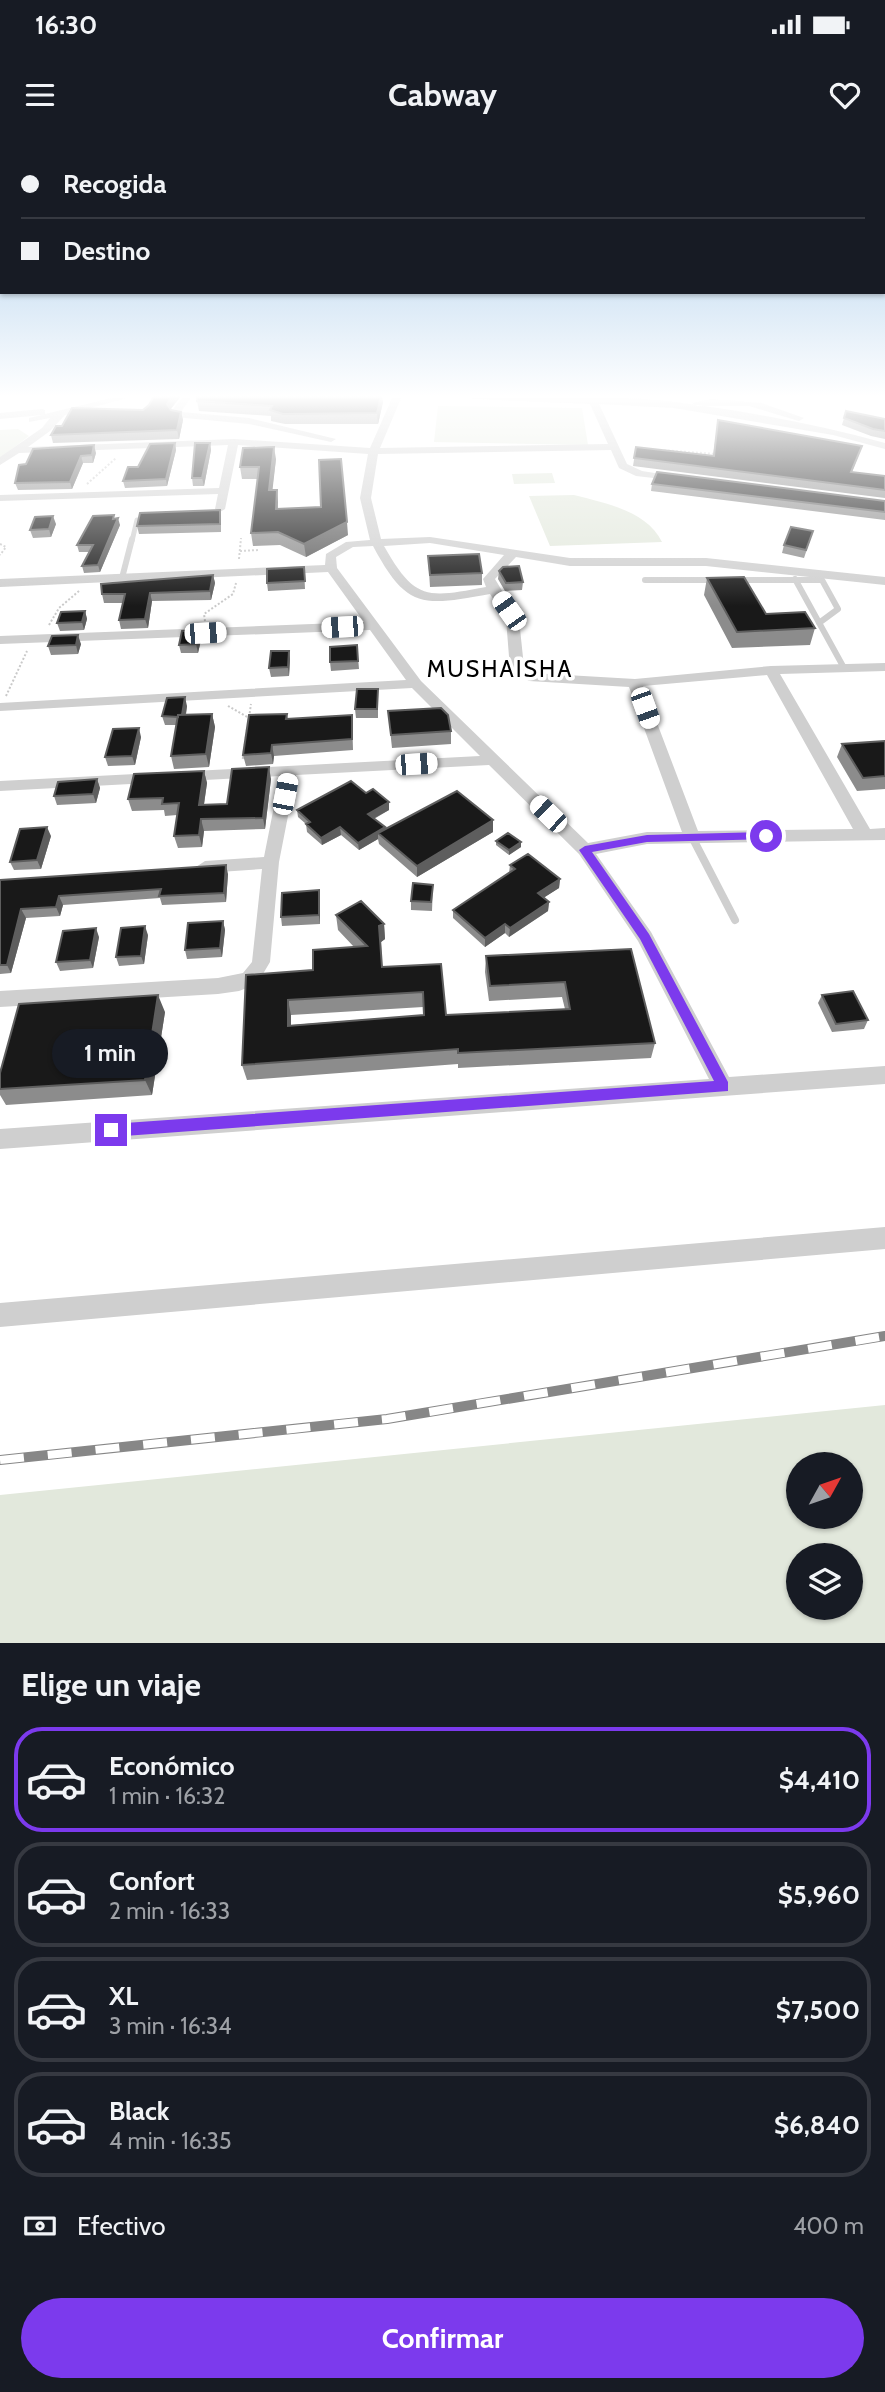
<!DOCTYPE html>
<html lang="es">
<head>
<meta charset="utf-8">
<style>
	:root { --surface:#171b24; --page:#242831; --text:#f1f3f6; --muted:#9ea1a6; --line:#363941; --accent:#7c3aed }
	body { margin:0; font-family:Cabin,sans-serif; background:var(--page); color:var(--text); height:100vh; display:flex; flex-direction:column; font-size:26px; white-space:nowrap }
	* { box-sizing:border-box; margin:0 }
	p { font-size:23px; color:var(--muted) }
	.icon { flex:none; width:38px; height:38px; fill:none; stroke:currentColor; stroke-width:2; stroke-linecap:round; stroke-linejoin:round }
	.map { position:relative; height:1503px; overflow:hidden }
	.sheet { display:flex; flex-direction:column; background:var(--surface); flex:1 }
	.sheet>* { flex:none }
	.guide { position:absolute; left:0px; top:0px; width:886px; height:154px; box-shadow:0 2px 5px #0004; display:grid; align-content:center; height:154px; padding:0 21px; background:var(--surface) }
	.needle { width:46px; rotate:50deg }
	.controls { position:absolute; left:786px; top:1312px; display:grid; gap:14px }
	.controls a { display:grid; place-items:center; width:77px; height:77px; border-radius:50%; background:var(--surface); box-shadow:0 2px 5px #0004; font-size:35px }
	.end { position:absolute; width:32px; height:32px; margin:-16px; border:9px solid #7c3aed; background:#fff; box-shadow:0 0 0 4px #fff }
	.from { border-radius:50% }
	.bubble { position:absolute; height:49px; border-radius:24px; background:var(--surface); box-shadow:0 2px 5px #0004; font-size:23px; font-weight:700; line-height:49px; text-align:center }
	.car { position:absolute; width:21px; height:42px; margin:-21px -10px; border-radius:9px; box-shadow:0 0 5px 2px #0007; background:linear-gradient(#fff 24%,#345 0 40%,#fff 0 76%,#345 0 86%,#fff 0) }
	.guide b { display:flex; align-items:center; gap:24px; height:66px; font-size:26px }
	.guide b+b { border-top:2px solid var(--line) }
	.guide i { width:18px; height:18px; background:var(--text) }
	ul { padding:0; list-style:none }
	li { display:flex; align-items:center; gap:21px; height:105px; margin:0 14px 10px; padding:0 7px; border:4px solid var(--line); border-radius:28px }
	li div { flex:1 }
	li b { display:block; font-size:26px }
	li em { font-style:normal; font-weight:700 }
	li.selected { border-color:var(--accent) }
	li>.icon { width:63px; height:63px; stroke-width:1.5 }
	h2 { padding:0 21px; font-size:32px; line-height:84px }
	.pay { display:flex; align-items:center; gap:18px; height:77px; padding:0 21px; font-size:26px }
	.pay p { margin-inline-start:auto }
	.cta { display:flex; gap:14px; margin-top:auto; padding:14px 21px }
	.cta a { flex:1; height:80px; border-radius:42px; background:var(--accent); color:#fff; font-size:28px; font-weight:700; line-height:80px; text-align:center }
	.status { display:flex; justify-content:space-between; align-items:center; height:49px; padding:0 35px; background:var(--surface); direction:ltr }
	.status svg { height:19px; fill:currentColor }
	header { display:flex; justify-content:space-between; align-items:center; height:91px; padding:0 21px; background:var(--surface); font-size:32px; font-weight:700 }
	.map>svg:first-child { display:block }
</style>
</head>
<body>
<div class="status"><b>16:30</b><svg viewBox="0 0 49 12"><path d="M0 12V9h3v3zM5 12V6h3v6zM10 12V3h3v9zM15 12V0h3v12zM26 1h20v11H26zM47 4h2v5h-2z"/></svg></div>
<header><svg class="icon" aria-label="menu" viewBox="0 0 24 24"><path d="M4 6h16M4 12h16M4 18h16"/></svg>Cabway<svg class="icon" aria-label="heart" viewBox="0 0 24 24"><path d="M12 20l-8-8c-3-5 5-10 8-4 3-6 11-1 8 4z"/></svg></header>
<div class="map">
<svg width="885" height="1503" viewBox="0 0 885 1503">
	<rect width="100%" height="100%" fill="#fff"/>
	<path fill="#e2e8dc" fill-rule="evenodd" d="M438,266L582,268L588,305L434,302Z
		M18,289L29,296L0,318V290Z
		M552,333L555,343L514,344L512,334Z
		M574,355C605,363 647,371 662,402L550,406L529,356Z
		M885,1265V1503H0V1355ZM798,1325H850V1377H798ZM798,1416H850V1468H798Z"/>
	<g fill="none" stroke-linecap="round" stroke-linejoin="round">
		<path stroke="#c9c9c9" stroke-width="2" stroke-dasharray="2 2" stroke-linecap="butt" d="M660,310L716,314
			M87,344L116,318
			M0,404L6,407L0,415
			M240,411L259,410
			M239,419L241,398
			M205,481L204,474L233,454L236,443
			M49,485L59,468L79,451
			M6,556L27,511
			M228,566L249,578
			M248,585L251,564"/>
		<path stroke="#c9c9c9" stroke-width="2.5" stroke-dasharray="3.5 3.5" stroke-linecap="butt" d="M243,619L248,584"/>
		<path stroke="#cfcfcf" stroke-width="5" d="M132,401L137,380"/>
		<path stroke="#cfcfcf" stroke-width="6" d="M122,438L132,399
			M795,439L844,528
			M645,440H716
			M734,440H822L838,469L819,483"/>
		<path stroke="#cfcfcf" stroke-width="8" d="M692,697L735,780"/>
		<path fill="#cfcfcf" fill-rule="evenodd" d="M120,256H134L65,275L50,291L28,307L234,299L370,308L393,256H402L380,308L608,304L590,264L473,259L469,256C537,256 609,254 675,262C745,271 817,284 885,303V309L833,295L674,268L599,264L627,324L642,331L680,337V341L636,336L619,328L611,310L378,314L371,358L381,399L430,397L570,418H706L885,437V445L706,426H570L516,417L495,439L519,479L524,527L532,533L635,539L771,526L885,523V531L780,534L870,689L885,688V700L647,704L596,714L651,792L729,937L885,926V944L0,1009V989L709,939L638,801L579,714L489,625L296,635L279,722L270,822L257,844L239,851L218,854L0,867V851L218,838L243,833L252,822L262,729L205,733L196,727L205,721L264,717L280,636L0,651V641L480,616L412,548L0,571V563L406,540L370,490L0,504V496L364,482L328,432L0,447V439L325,425L326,414L346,402L370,400L360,358L368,314L238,305L225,369L220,372L215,369L218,354L0,361V355L219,348L228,305L19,313L0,325V317L42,288L50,278L29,282V278L42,275L0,279V273L42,269L45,270V274ZM430,403L504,415L483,439L486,447C427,458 415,461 384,406ZM373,406C407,470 423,466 490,454L506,479L510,529L529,541L629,547L682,692H647L588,703L421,541L337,428L336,417L353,407ZM767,535L853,689L698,691L643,546Z
			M183,256H192L181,272L249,278L336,299L331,302L249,284L175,277L171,272Z
			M712,259L761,263L804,278L799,281L749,266H697L692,263Z
			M885,1087V1109L0,1187V1163Z"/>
		<g stroke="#878787" stroke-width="10">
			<path id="rail" d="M0,1320L387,1279L885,1196"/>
		</g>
		<use href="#rail" stroke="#fff" stroke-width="8" stroke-dasharray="24" stroke-linecap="butt"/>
	</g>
	<path fill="#8c8c8c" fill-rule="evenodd" d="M154,256H181L171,269L181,272L183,280L179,299L53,303L51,295L62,286L143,270L149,265Z
		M197,261L383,262L378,284H285L271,281V276L199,271Z
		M846,271L885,279V299L871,296L842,285Z
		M718,280L862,306L852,332L885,336V358L633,326L636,307L713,316Z
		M175,303L176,310L167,346L125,348L123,341L138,327Z
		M210,303L211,310L204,346H193L192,338Z
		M96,313L93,323H83L72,349L18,350L15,343L19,325Z
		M276,319L272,350H277L278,368L348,395L306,417L280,405L253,406L251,393L258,339H242L240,327Z
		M652,344L885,361V380L651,351Z
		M221,377V392L139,394L137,386Z
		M115,379L120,385L100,432L84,433L82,426L90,412H79L77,405Z
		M56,384L51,397L33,398L30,390Z
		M813,391L804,418L782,413L784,405Z
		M428,416L482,433V445L430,447Z
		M304,427L305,449L268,451L267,443Z
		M499,431L523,442L522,450L505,451L498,439Z
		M213,435L215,443L211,460L152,461L148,488L121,489L119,480L123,463H104L102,454Z
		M707,438L766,474L815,488L810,505L732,508L704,455Z
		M85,471L87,479L84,490L60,491L57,483Z
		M199,491L201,500L198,513H181L179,505Z
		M81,504L78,514L51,515L48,506Z
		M357,505L359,529L331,531L330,522Z
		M289,511L290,519L289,536L271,537L269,528Z
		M378,549V578H356L355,569Z
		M187,566L186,575L212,574L215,587L209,627L174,629L171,616L177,585H165L162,576Z
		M388,571L451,591V604L392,608Z
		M287,574L288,579L352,575L353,610L274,616L273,624L246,626L243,615Z
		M141,597L135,625L108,626L105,617Z
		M885,601V649L857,651L837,617L842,604Z
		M204,631L207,643L204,665L227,664L271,639L265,689L204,691L202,707L178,708L174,696L177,675L165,676L164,670L132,671L128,659Z
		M97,639L100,648L96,663L57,665L54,656Z
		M366,653L389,662V670L374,679L385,689L493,692L417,737L379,704L378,699L359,710L341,695L322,705L307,692L306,684L298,677L297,670Z
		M51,696L41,729L14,730L10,722Z
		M496,701L521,707L509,715L496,705Z
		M510,725L560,739L559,748L543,758L549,762L548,771L509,797L505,793L485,807L453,778V770L509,733Z
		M228,734L226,762L162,765L160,758L63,765L60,776L26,778L11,833L0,834V740Z
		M433,745L432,771L411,770V761Z
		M319,750L320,759V784L282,786L281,777Z
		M336,775L384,784L385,799L381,802L382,827L441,824L446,875L565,869L562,857L489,861L485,832L486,816L631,809L655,903L651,918L458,928V924L247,940L242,925L246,835L313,830L354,807L338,790ZM423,867L424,875L291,885V875Z
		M223,781L225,790L222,817L187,819L185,810Z
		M148,795L144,824L119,826L116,817Z
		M99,797L93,828L60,831L56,822Z
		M822,855L868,880L864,889L832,892L818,863Z
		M165,872L152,955L6,965L0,955V933Z"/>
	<path fill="#5e5e5e" d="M173,256H181L168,272L167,264Z
		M381,256H382L383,262L378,284L377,273Z
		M181,272L183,280L179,299L177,290Z
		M175,303L176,310L167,346L166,339Z
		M210,303L211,310L204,346L202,338Z
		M94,305L96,313L93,323L92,315Z
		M274,307L276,319L271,363L269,350Z
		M81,316L83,323L72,349L70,342Z
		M277,350L278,362L277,381L276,369Z
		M53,376L56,384L51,397L49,389Z
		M118,378L120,385L100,432L98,425Z
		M347,382L348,395L306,417L304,404Z
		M213,435L215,443L211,460L210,451Z
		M150,453L152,461L148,488L145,479Z
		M85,471L87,479L84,490L82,482Z
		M199,491L201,500L198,513L196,504Z
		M78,495L81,504L78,514L76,505Z
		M289,511L290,519L289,536L288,527Z
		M185,557L187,566L184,585L182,577Z
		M212,574L215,587L209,627L206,614Z
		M139,588L141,597L135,625L132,616Z
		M272,605L274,616L273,624L271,613Z
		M269,627L271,639L265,689L263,678Z
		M204,631L207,643L202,677L199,665Z
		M97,639L100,648L96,663L93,654Z
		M389,662V670L369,681L368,674Z
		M201,679L204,691L202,707L199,695Z
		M493,680V692L417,737V726Z
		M47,687L51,696L41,729L37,720Z
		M340,687L341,695L322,705L321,698Z
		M385,687V695L378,693V699L359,710L358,703Z
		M521,702V707L509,715V710Z
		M226,725L228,734L226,762L224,753Z
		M560,739L559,748L537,762L538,753Z
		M319,750L320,759V784L319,775Z
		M59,756L63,765L60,776L56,767Z
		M549,762L548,771L509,797L510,788Z
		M21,769L26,778L11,833L7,825Z
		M223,781L225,790L222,817L220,808Z
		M384,784L385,799L381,802L379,786Z
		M505,784V793L485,807V798Z
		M145,786L148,795L144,824L141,816Z
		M96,788L99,797L93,828L90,820Z
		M158,855L165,872L152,955L145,940Z
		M288,860L291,875V901L288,886Z"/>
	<path fill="#191919" stroke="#5e5e5e" stroke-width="2" fill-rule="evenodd" d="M154,256H173L167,264L171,270L181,272L177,290L51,295L56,286H62L72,268L143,270L149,265Z
		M197,256H381L377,273L283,274L270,270L272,266L197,261Z
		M846,271L885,279V291L873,289L844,278Z
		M718,280L862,306L851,332L885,336V350L634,318L636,307L714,316Z
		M175,303L166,339L123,341L128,327H138L150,304Z
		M195,303H210L202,338H192Z
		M94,305L92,315L81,316L70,342L15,343L19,325L26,324L33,309Z
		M274,307L269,350H277L276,369L321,367L319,320L341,319L347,382L304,404L278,392L251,393L259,327H240L243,308Z
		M657,332L885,361V372L652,344Z
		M220,370V384L137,386L140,373Z
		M114,375L113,379L118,378L98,425L82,426L93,405H77L93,376Z
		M53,376L49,389L30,390L35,377Z
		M791,387L813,391L806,410L784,405Z
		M479,414L482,433L430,435L428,416Z
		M519,426L523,442L506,443L499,431L503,427Z
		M304,427L305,441L267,443V429Z
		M213,435L210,451L150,453L145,479L119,480L125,454H102L101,444Z
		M744,437L766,474L805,472L815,488L737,492L707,438Z
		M85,471L82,482L57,483L61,472Z
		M182,491H199L196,504L179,505Z
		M78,495L76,505L48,506L52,496Z
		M357,505L358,521L330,522V507Z
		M271,511H289L288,527L269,528Z
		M357,549H378L377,569H355Z
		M185,557L182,575H178V577L162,576L167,558Z
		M441,568L448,575L451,591L391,595L388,571Z
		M212,574L206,614L171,616L178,575Z
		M287,574L286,579L352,575V599L272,605L271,613L243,615L249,575Z
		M139,588L132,616L105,617L113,589Z
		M885,601V636L863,638L842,604Z
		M269,627L263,678L201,679L199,695L174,696L179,663L162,664L163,658L128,659L134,634L204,631L199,665L227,664L232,629Z
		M97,639L93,654L54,656L58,642Z
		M351,641L366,653L373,649L389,662L368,674L385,687L358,703L340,687L321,698L306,684L310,682L297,670Z
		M457,651L493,680L417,726L378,693Z
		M47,687L37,720L10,722L20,689Z
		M508,693L521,702L509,710L496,701Z
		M528,714L560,739L538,753L549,762L510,788L505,784L485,798L453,770L515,729L510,725Z
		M226,725L224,753L159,756L161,749L59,756L56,767L21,769L7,825H0V740Z
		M413,743L433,745L431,762L411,761Z
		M319,750V775L281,777L282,753Z
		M361,761L384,784L379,786L382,827L441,824L446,875L570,869L565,842L490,846L486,816L631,809L655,903L458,913V909L242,925L246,835L313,830V810L367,806L336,775ZM423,852L424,875L288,886V860Z
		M223,781L220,808L185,810L188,783Z
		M145,786L141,816L116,817L121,788Z
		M96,788L90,820L56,822L63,791Z
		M853,851L868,880L836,884L822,855Z
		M158,855L145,940L0,949V933L19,864Z"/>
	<linearGradient id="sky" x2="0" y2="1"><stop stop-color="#9dc5e8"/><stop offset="0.55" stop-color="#fff"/><stop offset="1" stop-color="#fff" stop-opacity="0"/></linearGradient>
	<rect width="885" height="466" fill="url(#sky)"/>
	<path fill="#7c3aed" d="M766,692L770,693V699L647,702L592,712L649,794L728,942V951L111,997L104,990L111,984L714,941L640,799L579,710L585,706L647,695Z"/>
	<g text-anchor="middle" stroke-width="7" stroke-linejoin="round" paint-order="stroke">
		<g font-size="23" letter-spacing="2" fill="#000" stroke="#fff">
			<text x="500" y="537">MUSHAISHA</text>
		</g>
	</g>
</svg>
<div class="controls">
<a><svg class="needle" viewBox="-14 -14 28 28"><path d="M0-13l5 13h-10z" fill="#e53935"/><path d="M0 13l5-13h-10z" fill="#9ea1a6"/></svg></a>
<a><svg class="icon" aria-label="layers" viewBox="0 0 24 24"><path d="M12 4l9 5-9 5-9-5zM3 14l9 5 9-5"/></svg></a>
</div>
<i class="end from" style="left:766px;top:696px"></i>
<i class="end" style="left:111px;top:990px"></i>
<div class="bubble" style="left:52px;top:889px;width:116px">1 min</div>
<i class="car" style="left:509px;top:471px;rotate:325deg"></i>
<i class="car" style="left:342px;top:487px;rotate:267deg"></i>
<i class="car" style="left:205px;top:493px;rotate:87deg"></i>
<i class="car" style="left:645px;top:568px;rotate:160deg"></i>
<i class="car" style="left:416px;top:624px;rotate:86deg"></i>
<i class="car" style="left:285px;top:654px;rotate:11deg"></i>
<i class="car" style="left:548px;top:674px;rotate:314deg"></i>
<div class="guide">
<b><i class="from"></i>Recogida</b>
<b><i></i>Destino</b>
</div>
</div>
<section class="sheet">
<h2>Elige un viaje</h2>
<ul>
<li class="selected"><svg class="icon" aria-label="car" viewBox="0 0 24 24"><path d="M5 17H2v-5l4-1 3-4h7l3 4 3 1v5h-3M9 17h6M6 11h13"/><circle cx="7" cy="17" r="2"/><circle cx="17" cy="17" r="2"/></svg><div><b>Económico</b><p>1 min · 16:32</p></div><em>$4,410</em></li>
<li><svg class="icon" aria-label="car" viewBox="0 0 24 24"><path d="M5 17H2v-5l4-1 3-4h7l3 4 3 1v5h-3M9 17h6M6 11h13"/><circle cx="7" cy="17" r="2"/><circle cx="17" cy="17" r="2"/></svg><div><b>Confort</b><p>2 min · 16:33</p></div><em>$5,960</em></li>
<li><svg class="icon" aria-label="car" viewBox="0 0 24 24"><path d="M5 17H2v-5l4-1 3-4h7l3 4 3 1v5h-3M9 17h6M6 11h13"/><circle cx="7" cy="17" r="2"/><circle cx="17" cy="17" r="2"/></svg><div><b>XL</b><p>3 min · 16:34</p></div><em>$7,500</em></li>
<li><svg class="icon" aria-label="car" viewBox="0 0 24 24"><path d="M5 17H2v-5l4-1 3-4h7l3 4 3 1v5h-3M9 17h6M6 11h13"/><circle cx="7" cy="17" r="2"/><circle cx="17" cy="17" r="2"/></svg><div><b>Black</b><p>4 min · 16:35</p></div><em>$6,840</em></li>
</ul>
<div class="pay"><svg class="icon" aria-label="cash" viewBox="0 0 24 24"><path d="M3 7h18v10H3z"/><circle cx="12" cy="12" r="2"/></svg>Efectivo<p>400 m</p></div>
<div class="cta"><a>Confirmar</a></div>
</section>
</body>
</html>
